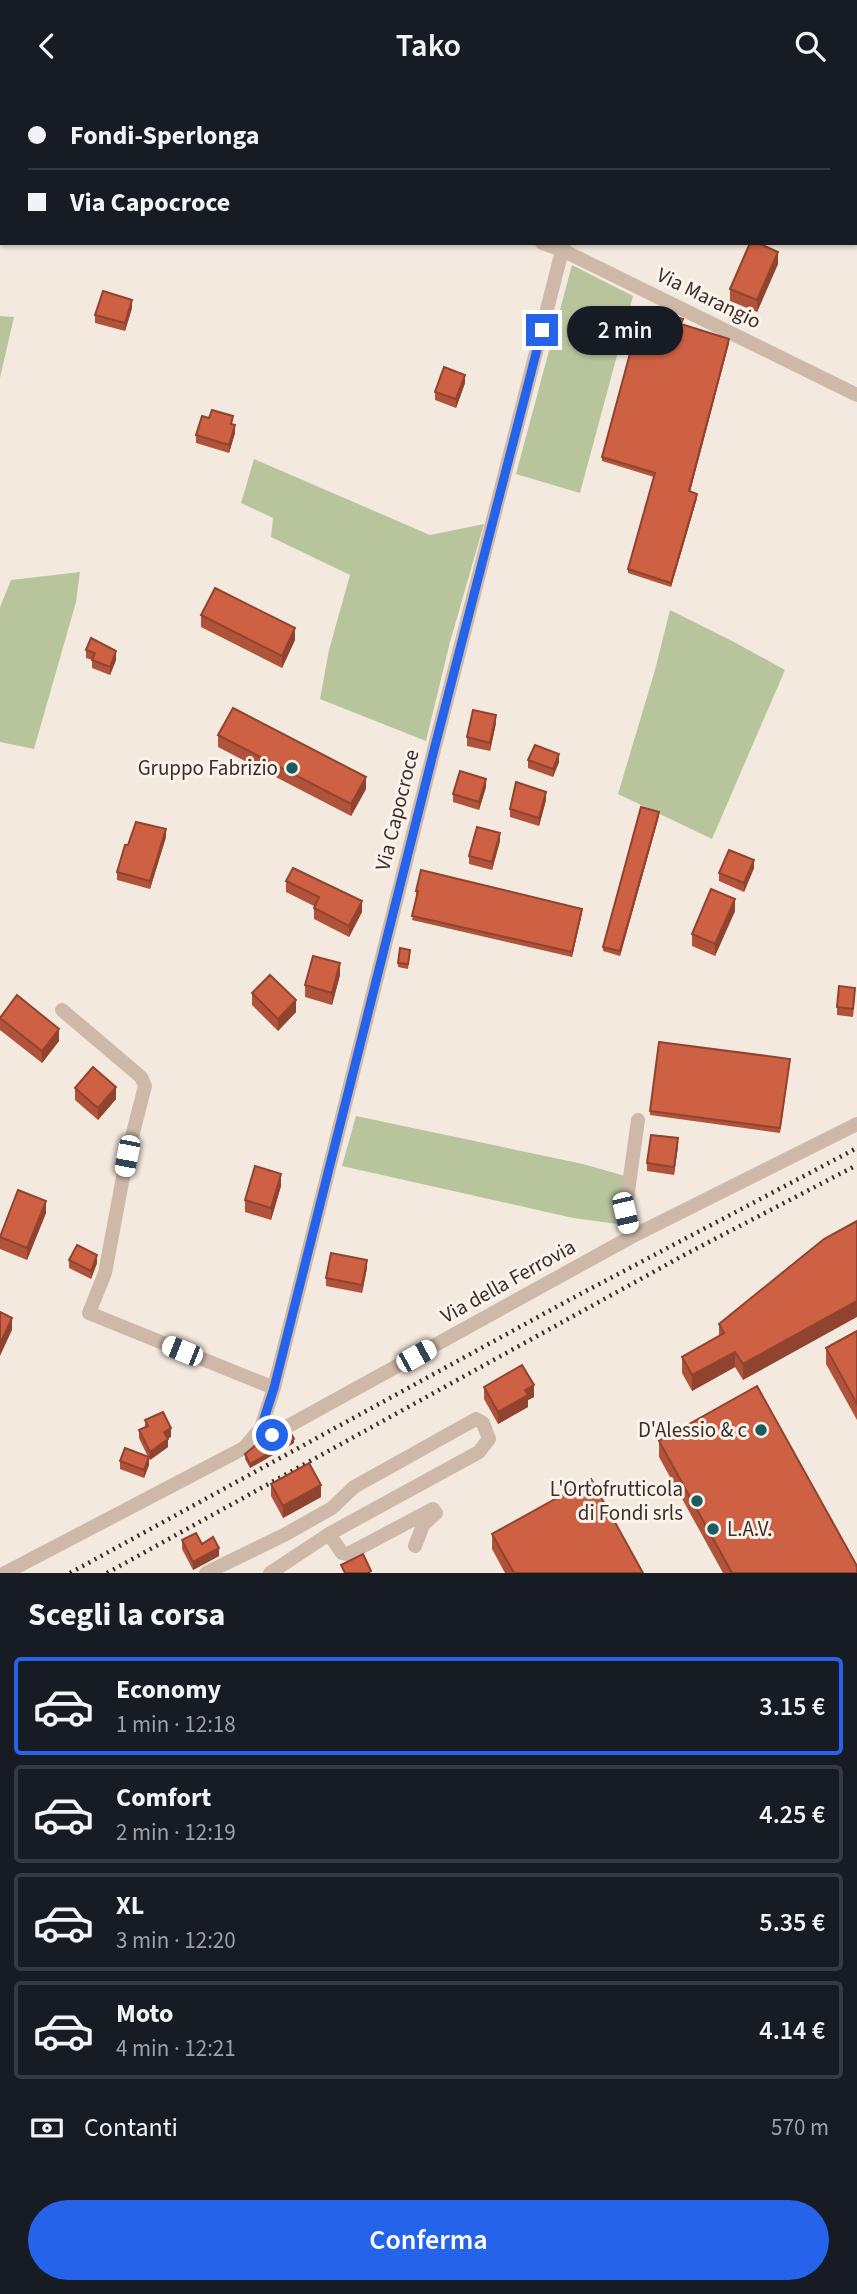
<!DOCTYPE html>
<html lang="it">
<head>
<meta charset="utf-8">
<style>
	:root { --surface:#171b24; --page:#20242c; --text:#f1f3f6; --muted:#9ea1a6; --line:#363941; --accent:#2563eb }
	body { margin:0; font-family:"Source Sans 3",sans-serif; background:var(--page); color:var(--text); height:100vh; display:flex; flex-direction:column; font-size:26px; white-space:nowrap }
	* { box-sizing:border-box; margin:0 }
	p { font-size:23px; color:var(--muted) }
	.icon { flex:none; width:38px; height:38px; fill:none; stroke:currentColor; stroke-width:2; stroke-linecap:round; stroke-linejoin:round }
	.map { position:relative; height:1482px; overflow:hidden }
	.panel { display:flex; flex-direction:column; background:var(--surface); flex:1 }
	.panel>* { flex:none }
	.guide { position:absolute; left:0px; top:0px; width:858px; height:154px; box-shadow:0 2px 5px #0004; display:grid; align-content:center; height:154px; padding:0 28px; background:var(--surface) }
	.end { position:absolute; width:32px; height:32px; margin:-16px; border:9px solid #2563eb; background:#fff; box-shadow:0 0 0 4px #fff }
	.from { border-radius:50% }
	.bubble { position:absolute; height:49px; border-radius:24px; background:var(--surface); box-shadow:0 2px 5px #0004; font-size:23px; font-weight:600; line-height:49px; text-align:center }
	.car { position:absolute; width:21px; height:42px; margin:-21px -10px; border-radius:9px; box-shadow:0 0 5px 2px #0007; background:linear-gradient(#fff 24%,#345 0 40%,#fff 0 76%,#345 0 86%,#fff 0) }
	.guide b { display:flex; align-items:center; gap:24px; height:66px; font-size:26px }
	.guide b+b { border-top:2px solid var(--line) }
	.guide i { width:18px; height:18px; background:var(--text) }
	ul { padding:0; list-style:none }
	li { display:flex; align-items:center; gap:21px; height:98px; margin:0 14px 10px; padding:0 14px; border:4px solid var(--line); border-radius:7px }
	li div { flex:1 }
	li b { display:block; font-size:26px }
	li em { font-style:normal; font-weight:600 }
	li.selected { border-color:var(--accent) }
	li>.icon { width:63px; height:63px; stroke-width:1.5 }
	h2 { padding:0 28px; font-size:32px; line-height:84px }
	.pay { display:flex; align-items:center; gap:18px; height:77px; padding:0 28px; font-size:26px }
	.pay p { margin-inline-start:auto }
	.primary-button { display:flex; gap:14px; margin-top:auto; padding:14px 28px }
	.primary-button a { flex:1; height:80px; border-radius:42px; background:var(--accent); color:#fff; font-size:28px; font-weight:600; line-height:80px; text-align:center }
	header { display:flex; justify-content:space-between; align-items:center; height:91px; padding:0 28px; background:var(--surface); font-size:32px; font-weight:600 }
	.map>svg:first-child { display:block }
</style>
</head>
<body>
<header><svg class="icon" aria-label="back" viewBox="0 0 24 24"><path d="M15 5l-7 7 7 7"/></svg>Tako<svg class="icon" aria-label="search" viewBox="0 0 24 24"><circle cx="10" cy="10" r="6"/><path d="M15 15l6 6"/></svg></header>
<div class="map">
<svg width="857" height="1482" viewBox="0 0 857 1482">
	<rect width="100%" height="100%" fill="#f4e9de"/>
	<path fill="#b8c59c" d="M572,174L633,205L580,402L516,383Z
		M0,225L14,226L0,287Z
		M254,368L430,444L484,433L450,551L426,650L320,608L329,559L350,484L271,446L273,427L241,412Z
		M80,481L76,511L34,658L0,651V516L11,489Z
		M670,519L734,551L785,579L712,748L618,703L655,579Z
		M356,1025L583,1073L625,1085L618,1133L573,1127L342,1075Z"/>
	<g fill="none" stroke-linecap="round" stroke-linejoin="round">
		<path stroke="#ceb9a9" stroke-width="14" d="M224,0L229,2
			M601,2L602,0
			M542,152L562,159L857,304
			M62,919L141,986L145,995L127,1065L105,1182L89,1222L274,1297
			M631,1146L625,1122L638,1029
			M261,1337L274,1297L434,659L564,152
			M329,1443L342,1462L348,1463L433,1418L436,1422L423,1434L415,1455
			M5,1482L244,1357L261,1337L272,1344L631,1146L857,1033
			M206,1482L286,1443L332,1417L354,1396L476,1328L483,1332L489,1348L479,1361L329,1443L270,1482"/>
		<path stroke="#3a2e29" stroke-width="4.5" stroke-dasharray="2 5" stroke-linecap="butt" d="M70,1482L569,1209L857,1057
			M107,1482L686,1163L857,1074"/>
	</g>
	<path fill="#b1533a" d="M658,0H750V2H665Z
		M778,173L757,221L730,210V198Z
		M132,217L125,240L95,232V224Z
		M682,234L729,252L690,401L697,407L671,496L628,482V478L654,386L602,370V366L657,250Z
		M465,292L456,317L435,309V301Z
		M209,327L233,333L235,342L229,362L196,352V344Z
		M201,524L295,549L282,577L201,536Z
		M86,559L116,569L110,584L92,577V569L86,567Z
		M496,632L490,660L467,655V646Z
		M218,644L366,698L351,725L218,656Z
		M528,669L559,671L553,686L528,677Z
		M486,696L479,719L453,711V703Z
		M546,709L539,735L510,726V718Z
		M659,725L620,865L603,860V856Z
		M166,746L150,798L117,789V781L128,754Z
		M500,750L492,779L469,773V765Z
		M754,777L744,801L719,790V782Z
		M286,790L362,821L349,846L314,828V815L286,801Z
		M416,800L582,822L572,866L412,829L417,804H416Z
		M735,820L715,865L692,855V843Z
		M410,863L408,878L398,876V872Z
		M340,884L332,914L305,906V894Z
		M252,902L296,921L278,940L252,914Z
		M855,905L853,926L837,924V916Z
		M0,926L59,950L42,972L0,939Z
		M790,972L780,1042L650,1024V1020Z
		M75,997L116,1008L98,1029L75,1009Z
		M678,1055L674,1084L647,1080V1072Z
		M281,1095L271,1129L245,1121V1109Z
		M46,1122L27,1169L0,1158V1144Z
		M824,1148L743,1289L735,1276L692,1300L682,1282V1266L719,1245V1233Z
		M69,1169L97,1172L91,1188L69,1177Z
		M367,1177L362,1202L326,1195V1187Z
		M857,1240V1329L826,1273V1257Z
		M484,1296L534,1306L528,1309V1316L498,1333L484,1308Z
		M145,1329L171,1346L167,1347L168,1356L150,1369L149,1367V1374L144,1387L120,1378V1370L148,1366L139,1347V1339L145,1336Z
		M276,1349L294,1352L250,1377L245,1368V1363Z
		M659,1350L857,1482H723L659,1366Z
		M271,1393L321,1406L283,1427L271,1405Z
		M492,1443L643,1482H505L492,1458Z
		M182,1449L202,1453L219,1465L193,1479L182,1458Z"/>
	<path fill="#90442f" d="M778,161V173L757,221V209Z
		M132,209V217L125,240V232Z
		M729,248V252L689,404V400Z
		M465,284V292L456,317V308Z
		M235,334V342L229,362V354Z
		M697,403V407L671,496V492Z
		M295,537V549L282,577V565Z
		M116,560V569L110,584V576Z
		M496,624V632L490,660V652Z
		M559,663V671L553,686V678Z
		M366,686V698L351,725V713Z
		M486,688V696L479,719V711Z
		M546,701V709L539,735V727Z
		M659,721V725L620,865V860Z
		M166,738V746L150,798V790Z
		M500,742V750L492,779V771Z
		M754,769V777L744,801V792Z
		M735,808V820L715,865V853Z
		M362,810V821L349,846V835Z
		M582,818V822L572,866V861Z
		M340,872V884L332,914V902Z
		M296,909V921L278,940V928Z
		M59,938V950L42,972V960Z
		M116,996V1008L98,1029V1017Z
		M678,1047V1055L674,1084V1076Z
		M281,1083V1095L271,1129V1117Z
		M46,1110V1122L27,1169V1157Z
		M97,1164V1172L91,1188V1180Z
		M367,1169V1177L362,1202V1194Z
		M857,1210V1226L743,1289V1273Z
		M12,1227V1239L0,1265V1253Z
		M735,1261V1276L692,1300V1284Z
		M534,1294V1306L528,1309V1316L498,1333V1321L525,1299Z
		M171,1337V1346L164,1349V1341Z
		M168,1348V1356L150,1369V1361Z
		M294,1348V1352L250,1377V1373Z
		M149,1366V1374L144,1387V1379Z
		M321,1394V1406L283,1427V1415Z
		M219,1457V1465L193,1479V1471Z"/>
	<path fill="#ce6143" stroke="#90442f" stroke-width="2" d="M533,0H585V2H533Z
		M718,0H746L745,2H724Z
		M750,152H758L778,161L757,209L730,198Z
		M103,200L132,209L125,232L95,224Z
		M664,223L683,228L681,233L729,248L689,400L697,403L671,492L628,478L655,382L602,366L635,244L657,250Z
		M444,276L465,284L456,308L435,301Z
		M212,319L233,325L231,333L235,334L229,354L196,344L202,325L209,327Z
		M215,497L295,537L282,565L201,524Z
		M91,547L116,560L110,576L92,569L95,562L86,559Z
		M233,617L366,686L351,713L218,644Z
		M473,619L496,624L490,652L467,646Z
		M535,654L559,663L553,678L528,669Z
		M460,680L486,688L479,711L453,703Z
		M516,691L546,701L539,727L510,718Z
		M641,716L659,721L620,860L603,856Z
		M136,731L166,738L150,790L117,781L125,754H128Z
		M477,736L500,742L492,771L469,765Z
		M729,759L754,769L744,792L719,782Z
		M293,777L362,810L349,835L314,817L319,806L286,790Z
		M421,779L582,818L572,861L412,825L418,800H416Z
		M711,798L735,808L715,853L692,843Z
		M400,857L410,859L408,873L398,872Z
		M313,865L340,872L332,902L305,894Z
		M270,884L296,909L278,928L252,902Z
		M839,895L855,897L853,918L837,916Z
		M17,904L59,938L42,960L0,927Z
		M659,951L790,968L780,1037L650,1020Z
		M93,976L116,996L98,1017L75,997Z
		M651,1044L678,1047L674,1076L647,1072Z
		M255,1075L281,1083L271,1117L245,1109Z
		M18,1099L46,1110L27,1157L0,1146Z
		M857,1130V1210L743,1273L735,1261L692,1284L682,1266L724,1242L719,1233L824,1148Z
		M77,1154L97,1164L91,1180L69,1169Z
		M331,1162L367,1169L362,1194L326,1187Z
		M0,1221L12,1227L0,1253Z
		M857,1240V1313L826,1257Z
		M522,1274L534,1294L525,1299L528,1304L498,1321L484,1296Z
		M757,1295L857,1475V1482H732L659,1350Z
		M163,1321L171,1337L164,1341L168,1348L150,1361L139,1339L148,1335L145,1329Z
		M290,1341L294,1348L250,1373L245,1363L257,1353L266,1348L276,1349Z
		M125,1357L149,1366L144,1379L120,1370Z
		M309,1372L321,1394L283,1415L271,1393Z
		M591,1388L643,1482H514L492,1443Z
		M196,1442L202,1453L213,1446L219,1457L193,1471L182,1449Z
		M363,1463L371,1480L368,1482H345L341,1474Z"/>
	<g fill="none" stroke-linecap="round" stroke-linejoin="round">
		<path stroke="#2563eb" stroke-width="9" d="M272,1344L261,1337L274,1297L434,659L542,239"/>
	</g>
	<g fill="#1b5c5f" stroke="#fbf3eb" stroke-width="2.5">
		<circle cx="292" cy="677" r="7"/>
		<circle cx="761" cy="1339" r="7"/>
		<circle cx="697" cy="1410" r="7"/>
		<circle cx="713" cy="1438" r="7"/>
	</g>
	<g text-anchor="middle" stroke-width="6" stroke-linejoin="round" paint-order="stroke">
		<g font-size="21" fill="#3a2e29" stroke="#fbf3eb">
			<text transform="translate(709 207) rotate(26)" y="7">Via Marangio</text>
			<text transform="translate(397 719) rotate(-76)" y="7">Via Capocroce</text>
			<text transform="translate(508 1190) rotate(-29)" y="7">Via della Ferrovia</text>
		</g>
		<g font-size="21" fill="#3a2e29" stroke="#fbf3eb" text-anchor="end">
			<text x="278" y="684">Gruppo Fabrizio</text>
			<text x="747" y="1346">D'Alessio &amp; c</text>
			<text x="683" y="1405">L'Ortofrutticola<tspan x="683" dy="24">di Fondi srls</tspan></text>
			<text x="727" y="1445" text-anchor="start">L.A.V.</text>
		</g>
	</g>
</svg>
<i class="end from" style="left:272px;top:1344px"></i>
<i class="end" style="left:542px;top:239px"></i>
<div class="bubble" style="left:567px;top:215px;width:116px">2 min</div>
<i class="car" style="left:127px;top:1065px;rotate:191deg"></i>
<i class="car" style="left:625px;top:1122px;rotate:167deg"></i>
<i class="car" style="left:182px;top:1260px;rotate:292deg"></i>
<i class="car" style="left:416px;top:1265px;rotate:61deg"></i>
<div class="guide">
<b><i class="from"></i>Fondi-Sperlonga</b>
<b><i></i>Via Capocroce</b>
</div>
</div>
<section class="panel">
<h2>Scegli la corsa</h2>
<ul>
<li class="selected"><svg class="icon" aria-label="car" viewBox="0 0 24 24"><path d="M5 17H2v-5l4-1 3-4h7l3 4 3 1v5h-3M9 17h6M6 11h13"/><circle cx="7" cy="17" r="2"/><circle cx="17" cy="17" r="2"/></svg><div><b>Economy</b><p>1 min · 12:18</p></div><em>3.15 €</em></li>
<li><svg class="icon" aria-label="car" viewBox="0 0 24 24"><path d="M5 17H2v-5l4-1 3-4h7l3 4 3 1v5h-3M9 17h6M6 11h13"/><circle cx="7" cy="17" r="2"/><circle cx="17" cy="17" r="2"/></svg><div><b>Comfort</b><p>2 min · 12:19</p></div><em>4.25 €</em></li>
<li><svg class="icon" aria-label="car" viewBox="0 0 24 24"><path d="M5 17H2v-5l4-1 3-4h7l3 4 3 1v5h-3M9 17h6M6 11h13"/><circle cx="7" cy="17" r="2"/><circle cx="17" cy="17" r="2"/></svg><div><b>XL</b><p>3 min · 12:20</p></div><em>5.35 €</em></li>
<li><svg class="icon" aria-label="car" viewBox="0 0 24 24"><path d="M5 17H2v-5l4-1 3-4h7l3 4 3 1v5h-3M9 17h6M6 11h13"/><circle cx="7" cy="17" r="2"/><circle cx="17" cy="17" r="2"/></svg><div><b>Moto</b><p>4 min · 12:21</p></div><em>4.14 €</em></li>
</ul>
<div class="pay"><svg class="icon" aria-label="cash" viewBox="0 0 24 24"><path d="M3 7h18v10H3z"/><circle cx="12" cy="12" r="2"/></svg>Contanti<p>570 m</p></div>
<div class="primary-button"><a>Conferma</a></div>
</section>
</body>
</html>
